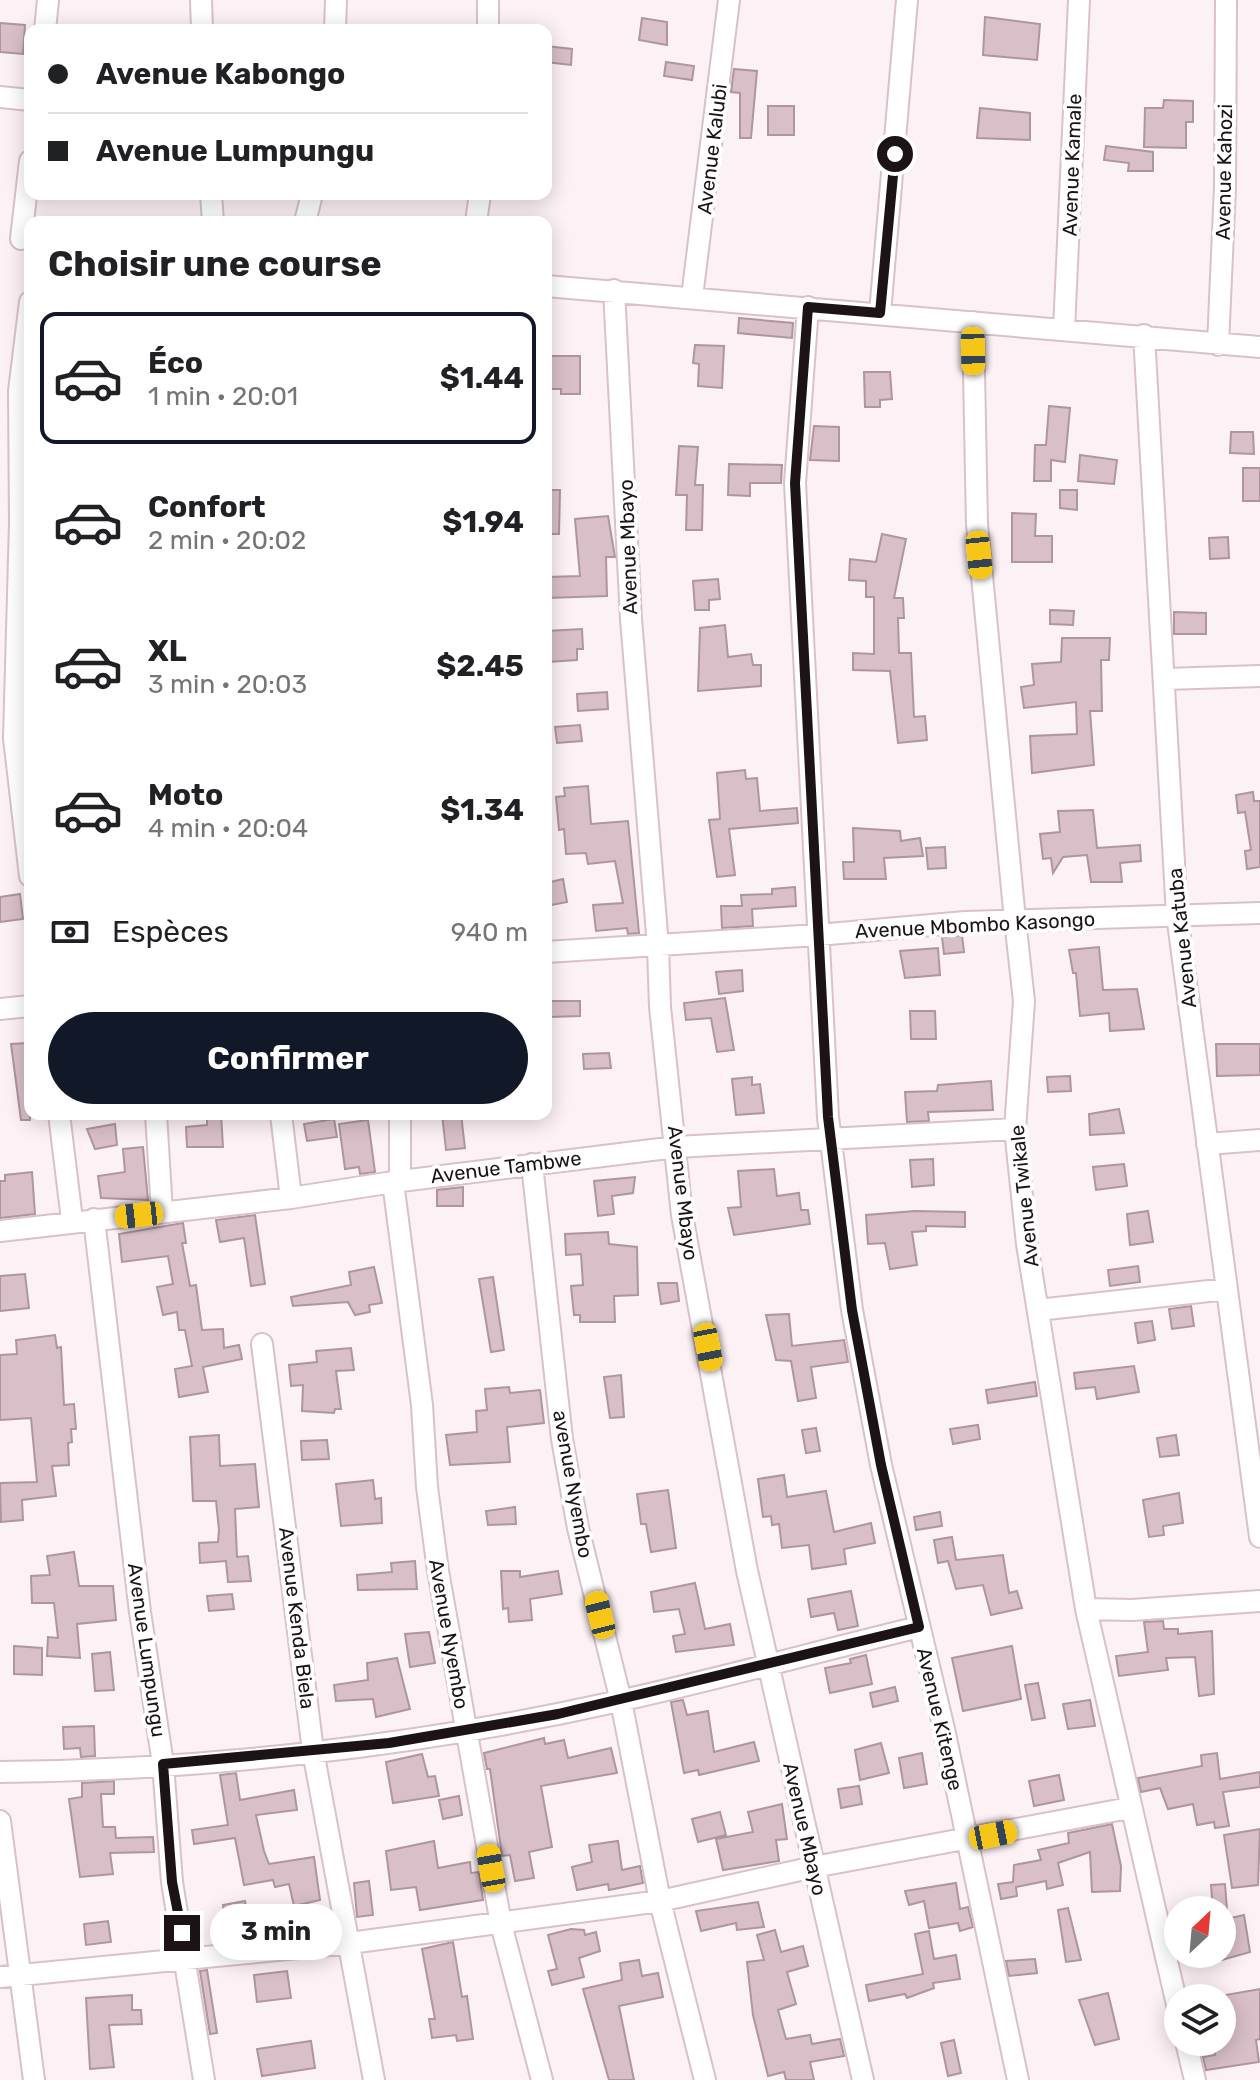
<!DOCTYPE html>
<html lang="fr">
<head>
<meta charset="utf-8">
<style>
	:root { --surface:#fff; --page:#f6f6f6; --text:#202124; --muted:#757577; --line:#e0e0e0; --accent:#111827 }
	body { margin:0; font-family:Rubik,sans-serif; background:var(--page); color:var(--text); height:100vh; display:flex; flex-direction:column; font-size:30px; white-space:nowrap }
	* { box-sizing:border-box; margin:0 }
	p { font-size:26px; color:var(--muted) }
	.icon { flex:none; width:44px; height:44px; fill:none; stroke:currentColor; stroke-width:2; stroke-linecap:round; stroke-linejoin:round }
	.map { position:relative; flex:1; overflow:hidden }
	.details { position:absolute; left:24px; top:216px; width:528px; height:904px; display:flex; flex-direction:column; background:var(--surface); border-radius:16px; box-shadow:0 4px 20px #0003 }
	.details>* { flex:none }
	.guide { position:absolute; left:24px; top:24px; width:528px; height:176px; border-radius:16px; box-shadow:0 4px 20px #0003; display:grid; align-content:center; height:176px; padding:0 24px; background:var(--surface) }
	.needle { width:52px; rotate:26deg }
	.fabs { position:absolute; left:1164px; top:1896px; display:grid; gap:16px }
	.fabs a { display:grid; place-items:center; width:72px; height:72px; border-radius:50%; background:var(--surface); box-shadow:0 4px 20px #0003; font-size:40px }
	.end { position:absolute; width:36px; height:36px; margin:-18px; border:10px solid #1c1316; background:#fff; box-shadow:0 0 0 4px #fff }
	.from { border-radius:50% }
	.bubble { position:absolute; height:56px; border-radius:28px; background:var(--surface); box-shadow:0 4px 20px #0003; font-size:26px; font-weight:700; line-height:56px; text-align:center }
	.car { position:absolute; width:24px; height:48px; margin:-24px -12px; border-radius:10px; box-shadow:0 0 6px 2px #0007; background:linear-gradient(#f5c518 24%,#345 0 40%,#f5c518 0 76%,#345 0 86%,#f5c518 0) }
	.guide b { display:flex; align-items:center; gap:28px; height:76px; font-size:30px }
	.guide b+b { border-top:2px solid var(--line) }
	.guide i { width:20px; height:20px; background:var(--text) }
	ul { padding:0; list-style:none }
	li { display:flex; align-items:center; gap:24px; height:132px; margin:0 16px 12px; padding:0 8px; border:4px solid transparent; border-radius:16px }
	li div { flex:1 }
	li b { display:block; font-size:30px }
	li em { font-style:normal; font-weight:700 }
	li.selected { border-color:var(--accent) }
	li>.icon { width:72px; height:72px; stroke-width:1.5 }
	h2 { padding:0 24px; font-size:36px; line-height:96px }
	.pay { display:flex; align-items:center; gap:20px; height:88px; padding:0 24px; font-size:30px }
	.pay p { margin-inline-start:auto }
	.cta { display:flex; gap:16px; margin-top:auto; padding:16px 24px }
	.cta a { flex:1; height:92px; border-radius:48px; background:var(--accent); color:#fff; font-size:32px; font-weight:700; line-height:92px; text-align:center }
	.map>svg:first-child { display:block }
</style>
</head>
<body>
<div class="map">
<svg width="1260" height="2080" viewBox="0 0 1260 2080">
	<rect width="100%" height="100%" fill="#fcf1f4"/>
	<path fill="#d9bfc8" stroke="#ae959e" stroke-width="2" d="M985,17L1040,24L1037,60L983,55Z
		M642,18L667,22V45L639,40Z
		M0,23L25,25L23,54L0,52Z
		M546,46L572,49L571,65L546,62Z
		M666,62L694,66L692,80L664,76Z
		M734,69L757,71L751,138H740V93L731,92Z
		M1164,100L1193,101V122H1186V148L1144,147L1145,108H1163Z
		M768,106H794V135H768Z
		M980,108L1030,113V140L977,138Z
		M1106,146L1153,152V171H1128L1129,163L1104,160Z
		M739,318L793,323L792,338L738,333Z
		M695,345L724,346L722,388L698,386L699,364L693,363Z
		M549,356H580V394H561V389H549Z
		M864,372H890L892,399L880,400V407H865Z
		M1049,406L1070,408L1065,462L1051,460V481H1034L1035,445H1046Z
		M814,426L839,427V461L810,460Z
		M1231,432H1253L1254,454L1230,453Z
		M679,446L698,447L695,485H703L702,530H686L687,495H676Z
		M1080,455L1117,460L1114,484L1078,481Z
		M729,464L782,465L781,483H750V496L728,495Z
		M1243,468H1260V501H1243Z
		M546,490H560L559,534H546Z
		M1060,490H1077V510L1060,508Z
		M1012,513L1036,514L1035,536H1052V562H1012Z
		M608,516L615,557H606L607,596L546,598V577L580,576L575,519Z
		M882,534L906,539L894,598H903L904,618H898L899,653H911L914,717L925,716L927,740L898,743L890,671L853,670V653L874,654V597H866V581L849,580L850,559L876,562Z
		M1228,537L1229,558L1210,559L1209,538Z
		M718,579L720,599L709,600V610H695L693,581Z
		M1050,610L1074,611L1073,625L1050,624Z
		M1174,612L1206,613V634H1174Z
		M725,625L728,657L751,654L753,665H761V686L698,691L700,628Z
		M582,629L583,649H577V660L548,662L546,631Z
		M1062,638H1110L1109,660H1101L1102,711H1090L1094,765L1032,773L1030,736L1077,734L1076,702L1024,708L1021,687L1034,685L1032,664L1061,662Z
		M607,692L608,709L578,711L577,694Z
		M580,725L582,741L557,743L555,727Z
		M745,770L746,779L757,778L760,811L797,808L798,823L729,829L735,875L717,877L709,820L720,819L717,773Z
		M588,786L591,824L628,821L639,933L628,934L627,928L596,931L593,905L623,903L615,861L588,864L586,853L566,854L564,829L559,830L556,797L565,796L564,788Z
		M1253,792L1254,801H1260V867L1247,869L1245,851L1251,850L1245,812L1238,813L1236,795Z
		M1093,810L1097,848L1140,845L1141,861L1120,863L1122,882H1091L1087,855L1063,857L1053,873L1051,858L1043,859L1040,834L1060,832L1058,811Z
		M853,828L900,831L901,841L920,838L923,856L884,858L886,879H844L843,862H854Z
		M945,847L946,868L928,869L926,848Z
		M563,879L567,902L546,906V883Z
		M795,887L796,906L752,909L753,926L722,928L721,906H742L741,895L772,894V889Z
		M20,894L23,919L0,922V897Z
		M962,935L964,952L944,954L942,937Z
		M1099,947L1103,990L1137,989L1144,1029L1110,1031L1109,1013L1080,1016L1076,973H1073L1069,950Z
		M938,948L940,975L905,978L900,951Z
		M742,970L743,991L719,994L716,972Z
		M725,998L734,1050L717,1052L711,1018L686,1020L684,1003Z
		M549,1001H580V1016L550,1017Z
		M910,1011H935L936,1039H911Z
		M28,1043L30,1120H21L11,1044Z
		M1216,1044H1260V1075L1217,1076Z
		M609,1053L611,1068L584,1069L583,1054Z
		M1070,1076L1071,1091L1048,1092L1047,1077Z
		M752,1077V1085L760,1084L764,1113L736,1115L732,1079Z
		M991,1081L993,1110L928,1112L929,1121L907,1122L905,1092L937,1091L938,1085Z
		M1119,1109L1124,1133L1090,1135L1089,1114Z
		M207,1114H221L223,1147H187L186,1127L207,1125Z
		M442,1114H461L465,1148L446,1150Z
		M334,1119L337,1137L307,1141L304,1124Z
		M368,1120L375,1172L360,1174L359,1167L345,1169L339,1124Z
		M115,1124L117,1145L95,1149L87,1129Z
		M143,1147L148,1200L101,1198L98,1176L125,1172L123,1149Z
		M933,1159L934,1185L912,1187L910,1160Z
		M1124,1164L1127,1186L1096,1190L1093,1167Z
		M774,1169L777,1196L799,1193L801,1210H808L810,1224L734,1235L728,1208L741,1207L738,1171Z
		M32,1172L35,1214L0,1218V1181H5V1175Z
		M635,1177L633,1193L612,1196L614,1214L598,1216L594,1181Z
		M463,1187V1206H437V1190Z
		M915,1211L965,1212V1227L926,1226V1231L912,1232L917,1265L890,1269L885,1243L868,1244L866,1215Z
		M1148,1211L1153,1242L1130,1245L1127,1214Z
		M255,1215L265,1284L251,1286L244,1238L220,1242L216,1220Z
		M183,1223L186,1243H182L190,1286L196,1285L202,1330L223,1329L224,1348L239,1345L242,1359L203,1367L208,1392L179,1397L175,1369L192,1366L185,1330H179L177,1312L163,1315L157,1287L173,1284L168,1256L122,1262L119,1234Z
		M608,1232L609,1244L637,1247L638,1295L614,1296L615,1322H580V1315H574L571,1286L583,1285L581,1254L566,1255L565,1234Z
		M1138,1266L1140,1282L1110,1286L1108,1270Z
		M374,1267L382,1303L369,1305L370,1312L355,1315L348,1302L293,1306L291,1297L351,1285L349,1272Z
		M25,1274L29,1308L0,1311V1276Z
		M493,1277L504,1350L491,1352L479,1279Z
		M658,1283H677L679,1301L661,1304Z
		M1191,1306L1194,1326L1172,1329L1169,1309Z
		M789,1314L792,1346L844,1340L848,1362L811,1367L816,1398L798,1401L791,1361L776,1360L766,1315Z
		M1152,1321L1155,1340L1138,1343L1135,1323Z
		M55,1335L57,1348L61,1347L64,1405L74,1404L76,1429H71L72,1442L68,1443L69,1465L52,1466L56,1496L22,1500L23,1520L1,1522L0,1483L37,1482L31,1418L0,1420V1355L17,1354L16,1340Z
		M351,1348L354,1370L336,1371L341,1409H335L334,1413L302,1411L303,1385L291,1386L289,1365L317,1362L316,1351Z
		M1134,1366L1139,1392L1097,1399L1095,1387L1076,1389L1074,1373Z
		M621,1375L624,1417L610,1418L604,1377Z
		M1035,1382L1037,1396L988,1403L986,1390Z
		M509,1387L510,1393L540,1390L544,1423L507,1427L510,1462L450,1465L446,1435L477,1432L476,1411L487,1410L485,1389Z
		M978,1425L980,1439L953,1444L950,1429Z
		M816,1428L820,1451L806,1453L802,1430Z
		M219,1435L220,1466L255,1464L259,1507L235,1509L237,1557L248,1556L251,1581L228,1582L226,1561L200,1563L199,1543L218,1542L219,1530L216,1501H193L190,1437Z
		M1176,1435L1179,1455L1160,1457L1157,1438Z
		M327,1440L329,1459L302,1460L301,1441Z
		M784,1475L787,1497L826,1491L834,1532L871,1523L875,1543L844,1549L846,1564L812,1569L809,1545L782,1548L779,1524L772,1525L771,1516L763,1517L758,1479Z
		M373,1480L375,1499L381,1498L382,1523L341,1526L336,1484Z
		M668,1490L676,1548L651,1552L646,1524H641L637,1494Z
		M1179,1493L1183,1523L1163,1526L1164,1535L1149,1537L1143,1500Z
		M515,1507L516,1524L488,1525L486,1511Z
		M940,1512L942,1526L916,1530L914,1517Z
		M952,1537L956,1560L1003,1555L1009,1593L1017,1591L1022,1608L991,1615L983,1585L956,1589L948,1561L938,1563L934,1540Z
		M74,1552L79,1586H113L116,1620L77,1624L80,1658L47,1656L48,1637L58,1638L54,1603H32L31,1576L50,1575L47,1556Z
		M415,1561L417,1589L358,1590L357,1575L392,1572L391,1563Z
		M501,1571H520V1577L558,1571L562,1594L530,1599L532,1620L509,1622L508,1608L503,1609Z
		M695,1583L705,1629L730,1624L734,1645L676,1652L673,1636L685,1634L679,1609L654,1612L651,1592Z
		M851,1591L858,1626L838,1630L834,1613L811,1617L808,1599Z
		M232,1594L234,1609L209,1611L207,1596Z
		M1163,1621L1164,1629H1178V1634L1212,1631L1214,1694L1199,1696L1195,1657L1166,1658L1168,1670L1119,1676L1116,1656L1148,1652L1144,1622Z
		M429,1632L435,1663L410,1667L405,1634Z
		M14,1646L42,1648V1675L14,1674Z
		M1012,1646L1021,1699L963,1711L952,1658Z
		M110,1652L114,1690L95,1691L92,1654Z
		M866,1655L872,1684L830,1693L825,1668L851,1663L850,1659Z
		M397,1658L410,1709L376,1717L373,1699L336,1701L334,1685L368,1680L367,1663Z
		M1038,1683L1045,1718L1032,1720L1025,1685Z
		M895,1687L898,1701L873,1707L870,1693Z
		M683,1700L687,1715L708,1711L714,1752L754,1742L759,1761L699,1775L698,1770L684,1773L671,1702Z
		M1090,1700L1095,1726L1068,1729L1063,1704Z
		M94,1726L95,1756L81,1757L80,1748L64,1749L63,1727Z
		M544,1738L545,1744L564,1740L568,1758L611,1748L617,1773L541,1786L552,1847L529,1852L534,1878L515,1881L510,1855L502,1856L490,1769H487L484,1753Z
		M881,1743L889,1773L860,1780L855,1750Z
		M922,1753L927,1784L904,1788L899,1758Z
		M1217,1753L1220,1779L1260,1772V1787L1223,1792L1229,1826L1215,1828L1214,1822L1197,1825L1193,1804L1168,1809L1160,1788L1141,1792L1138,1778L1202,1766L1201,1755Z
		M422,1754L428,1777L435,1776L439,1796L393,1803L386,1762Z
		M236,1773L240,1800L294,1790L297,1810L256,1815L264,1851L269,1864L314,1857L320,1900L294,1906L289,1884L275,1887L273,1880L244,1885L235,1838L194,1844L192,1830L228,1825L220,1775Z
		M1059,1775L1064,1800L1034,1806L1029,1781Z
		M114,1781V1794H101L103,1827H115L116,1838L153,1837L154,1852L110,1853L113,1874L80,1877L69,1799L82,1797V1783Z
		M859,1786L862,1804L841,1808L838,1789Z
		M459,1796L462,1815L443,1819L439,1800Z
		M782,1804L787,1839L776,1840L779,1861L723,1870L716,1839L753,1832L748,1812Z
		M720,1812L726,1835L698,1842L692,1819Z
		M1112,1824L1121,1866L1120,1891L1092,1892L1090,1852L1058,1863L1063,1885L1047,1889L1046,1881L1016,1887L1017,1896L1001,1899L998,1884L1013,1882L1014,1865L1041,1860L1038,1850L1069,1843L1068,1833Z
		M1260,1829L1258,1885L1232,1888L1224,1835Z
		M434,1841L438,1868L470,1862L471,1873L479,1872L483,1900L420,1910L416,1887L391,1890L386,1851Z
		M618,1841L622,1870L640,1866L643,1883L609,1890L608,1884L577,1890L572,1867L592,1862L589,1845Z
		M369,1881L373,1915L357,1917L354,1883Z
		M956,1883L960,1909L968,1907L973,1927L960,1931L958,1923L929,1928L924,1901L909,1905L905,1891Z
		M1225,1884L1227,1910H1213L1211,1885Z
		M245,1901L250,1933L228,1936L223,1905Z
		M758,1902L764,1927L737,1930L736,1923L701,1931L696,1911Z
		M1068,1908L1081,1960L1066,1962L1058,1910Z
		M1244,1915L1250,1952L1222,1960V1920Z
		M108,1921L111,1942L86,1945L84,1924Z
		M571,1929L584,1930L585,1935L596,1932L600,1951L579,1958L584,1977L552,1985L548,1971L557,1969L548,1935Z
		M775,1930L781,1952L803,1946L808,1966L787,1972L796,2004L778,2010L786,2039L810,2035L812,2044L840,2039L844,2056L810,2062L814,2080H786L784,2072L768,2076L753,2015L747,1962L764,1960L757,1935Z
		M929,1931L934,1959L956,1955L960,1979L933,1983L934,1988L907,1998L905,1994L869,2001L866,1985L923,1974L915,1934Z
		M453,1942L462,1997L467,1996L473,2039L457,2041L456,2035L432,2038L429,2019H435L422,1949Z
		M1035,1959L1037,1973L1009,1976L1006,1961Z
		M639,1960L642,1976L658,1973L663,1997L619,2006L634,2080H609L583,1989L622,1980L620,1963Z
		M207,1970L217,2033L210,2034L200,1971Z
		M287,1971L291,1998L257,2002L254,1975Z
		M1260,1989V2039L1256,2040L1259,2062L1206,2070L1203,2057L1215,2055L1212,2042H1222L1220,1996Z
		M1108,1993L1119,2039L1095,2045L1079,2000Z
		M132,1995V2010H141L142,2024L109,2025L114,2067L90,2069L86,1998Z
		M954,2040L961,2073L948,2076L941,2043Z
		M311,2041L315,2068L262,2076L257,2049Z"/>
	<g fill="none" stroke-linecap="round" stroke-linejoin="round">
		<g stroke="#dac1c9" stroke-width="24">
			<path id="minor" d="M201,0L202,30
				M488,0V30
				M45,30L48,0
				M335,30L336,0
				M0,97L30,100
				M211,194L213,222
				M305,222L312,194
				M476,222L480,194
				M21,239L30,161
				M546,286L1260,347
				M614,290L631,619L658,946L660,1007L682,1215L747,1571L863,2080
				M692,297L729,0
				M30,302L19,391L20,523L14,738L30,876
				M808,307L795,483L828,1117L852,1310L881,1465L944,1729L1018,2080
				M880,313L907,0
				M973,322L977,524L1015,920L1024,1001L1015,1129L1027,1244L1086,1609L1178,2009
				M1064,330L1079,0
				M1144,335L1177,915L1260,1537
				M1218,345L1225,187L1226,0
				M1165,679L1260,676
				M546,952L818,935L965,922L1260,913
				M0,1009L30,1006
				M59,1114L72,1220
				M156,1114L162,1212
				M281,1114L291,1198
				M400,1114V1181
				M1207,1144L1260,1140
				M532,1164L562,1439L578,1528L621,1701L660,1901L705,2080
				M393,1182L422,1405L427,1487L438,1571L501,1924L542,2080
				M94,1219L140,1612L163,1764L172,1882L204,2080
				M0,1231L291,1198L393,1182L676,1147L1015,1129
				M1038,1310L1227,1289
				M262,1344L313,1751L374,2080
				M1086,1609L1132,1610L1260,1601
				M0,1772C205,1770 419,1746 619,1701C719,1679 819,1651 919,1627
				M0,1821L34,2080
				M0,1977L350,1943L660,1901L814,1867L1129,1808
				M1186,2042L1195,2080"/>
		</g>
		<use href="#minor" stroke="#fff" stroke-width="20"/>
	</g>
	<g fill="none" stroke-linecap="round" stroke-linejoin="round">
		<path stroke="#1c1316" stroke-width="10" d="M182,1933L172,1882L163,1764L389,1743L558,1714L919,1627L881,1465L852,1310L828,1117L795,483L808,307L880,313L895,154"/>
	</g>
	<g text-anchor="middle" stroke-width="8" stroke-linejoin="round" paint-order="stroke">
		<g font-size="20" fill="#1c1316" stroke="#fff">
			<text transform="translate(712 149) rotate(-83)" y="7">Avenue Kalubi</text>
			<text transform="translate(1072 165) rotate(-88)" y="7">Avenue Kamale</text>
			<text transform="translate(1224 172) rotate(-89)" y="7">Avenue Kahozi</text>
			<text transform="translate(628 547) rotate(-92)" y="7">Avenue Mbayo</text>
			<text transform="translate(975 925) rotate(-3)" y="7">Avenue Mbombo Kasongo</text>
			<text transform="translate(1182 938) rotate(-96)" y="7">Avenue Katuba</text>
			<text transform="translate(506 1167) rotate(-7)" y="7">Avenue Tambwe</text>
			<text transform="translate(683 1193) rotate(83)" y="7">Avenue Mbayo</text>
			<text transform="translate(1024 1196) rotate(-96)" y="7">Avenue Twikale</text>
			<text transform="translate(573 1484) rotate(80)" y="7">avenue Nyembo</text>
			<text transform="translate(297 1618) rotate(83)" y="7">Avenue Kenda Biela</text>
			<text transform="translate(449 1634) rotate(80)" y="7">Avenue Nyembo</text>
			<text transform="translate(147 1650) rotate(82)" y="7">Avenue Lumpungu</text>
			<text transform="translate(940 1719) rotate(77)" y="7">Avenue Kitenge</text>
			<text transform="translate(805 1829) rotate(77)" y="7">Avenue Mbayo</text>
		</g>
	</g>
</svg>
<div class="fabs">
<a><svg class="needle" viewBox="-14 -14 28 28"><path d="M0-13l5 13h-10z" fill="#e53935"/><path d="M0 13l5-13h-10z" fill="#757577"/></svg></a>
<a><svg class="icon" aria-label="layers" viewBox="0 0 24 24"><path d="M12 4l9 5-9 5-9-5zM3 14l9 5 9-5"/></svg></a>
</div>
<i class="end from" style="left:895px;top:154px"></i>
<i class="end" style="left:182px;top:1933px"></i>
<div class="bubble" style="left:210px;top:1904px;width:132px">3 min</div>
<i class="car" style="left:973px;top:351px;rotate:179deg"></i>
<i class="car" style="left:979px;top:555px;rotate:174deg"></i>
<i class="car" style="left:139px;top:1215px;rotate:264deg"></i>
<i class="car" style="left:708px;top:1347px;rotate:169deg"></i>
<i class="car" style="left:600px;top:1615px;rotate:346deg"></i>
<i class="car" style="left:993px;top:1835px;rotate:79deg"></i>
<i class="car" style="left:491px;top:1868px;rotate:350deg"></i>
<div class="guide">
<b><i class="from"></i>Avenue Kabongo</b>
<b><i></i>Avenue Lumpungu</b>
</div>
<section class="details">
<h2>Choisir une course</h2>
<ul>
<li class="selected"><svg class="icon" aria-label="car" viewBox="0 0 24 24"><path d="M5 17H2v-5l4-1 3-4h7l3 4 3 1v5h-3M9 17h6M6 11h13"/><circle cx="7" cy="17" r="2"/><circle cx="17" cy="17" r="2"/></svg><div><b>Éco</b><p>1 min · 20:01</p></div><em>$1.44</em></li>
<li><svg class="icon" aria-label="car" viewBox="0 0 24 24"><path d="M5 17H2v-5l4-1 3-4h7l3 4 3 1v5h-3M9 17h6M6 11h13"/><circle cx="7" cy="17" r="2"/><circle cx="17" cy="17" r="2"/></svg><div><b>Confort</b><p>2 min · 20:02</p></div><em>$1.94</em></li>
<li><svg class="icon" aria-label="car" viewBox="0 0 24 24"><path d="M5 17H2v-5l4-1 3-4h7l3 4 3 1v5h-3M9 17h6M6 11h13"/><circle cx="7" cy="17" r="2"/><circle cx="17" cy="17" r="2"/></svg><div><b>XL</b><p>3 min · 20:03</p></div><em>$2.45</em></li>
<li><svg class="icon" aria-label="car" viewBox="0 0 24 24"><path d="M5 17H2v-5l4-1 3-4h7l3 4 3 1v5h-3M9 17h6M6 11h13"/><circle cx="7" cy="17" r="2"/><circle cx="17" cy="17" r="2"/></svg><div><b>Moto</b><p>4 min · 20:04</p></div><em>$1.34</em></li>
</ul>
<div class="pay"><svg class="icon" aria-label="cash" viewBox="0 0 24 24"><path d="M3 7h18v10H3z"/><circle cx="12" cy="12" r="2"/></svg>Espèces<p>940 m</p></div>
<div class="cta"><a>Confirmer</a></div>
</section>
</div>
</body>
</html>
